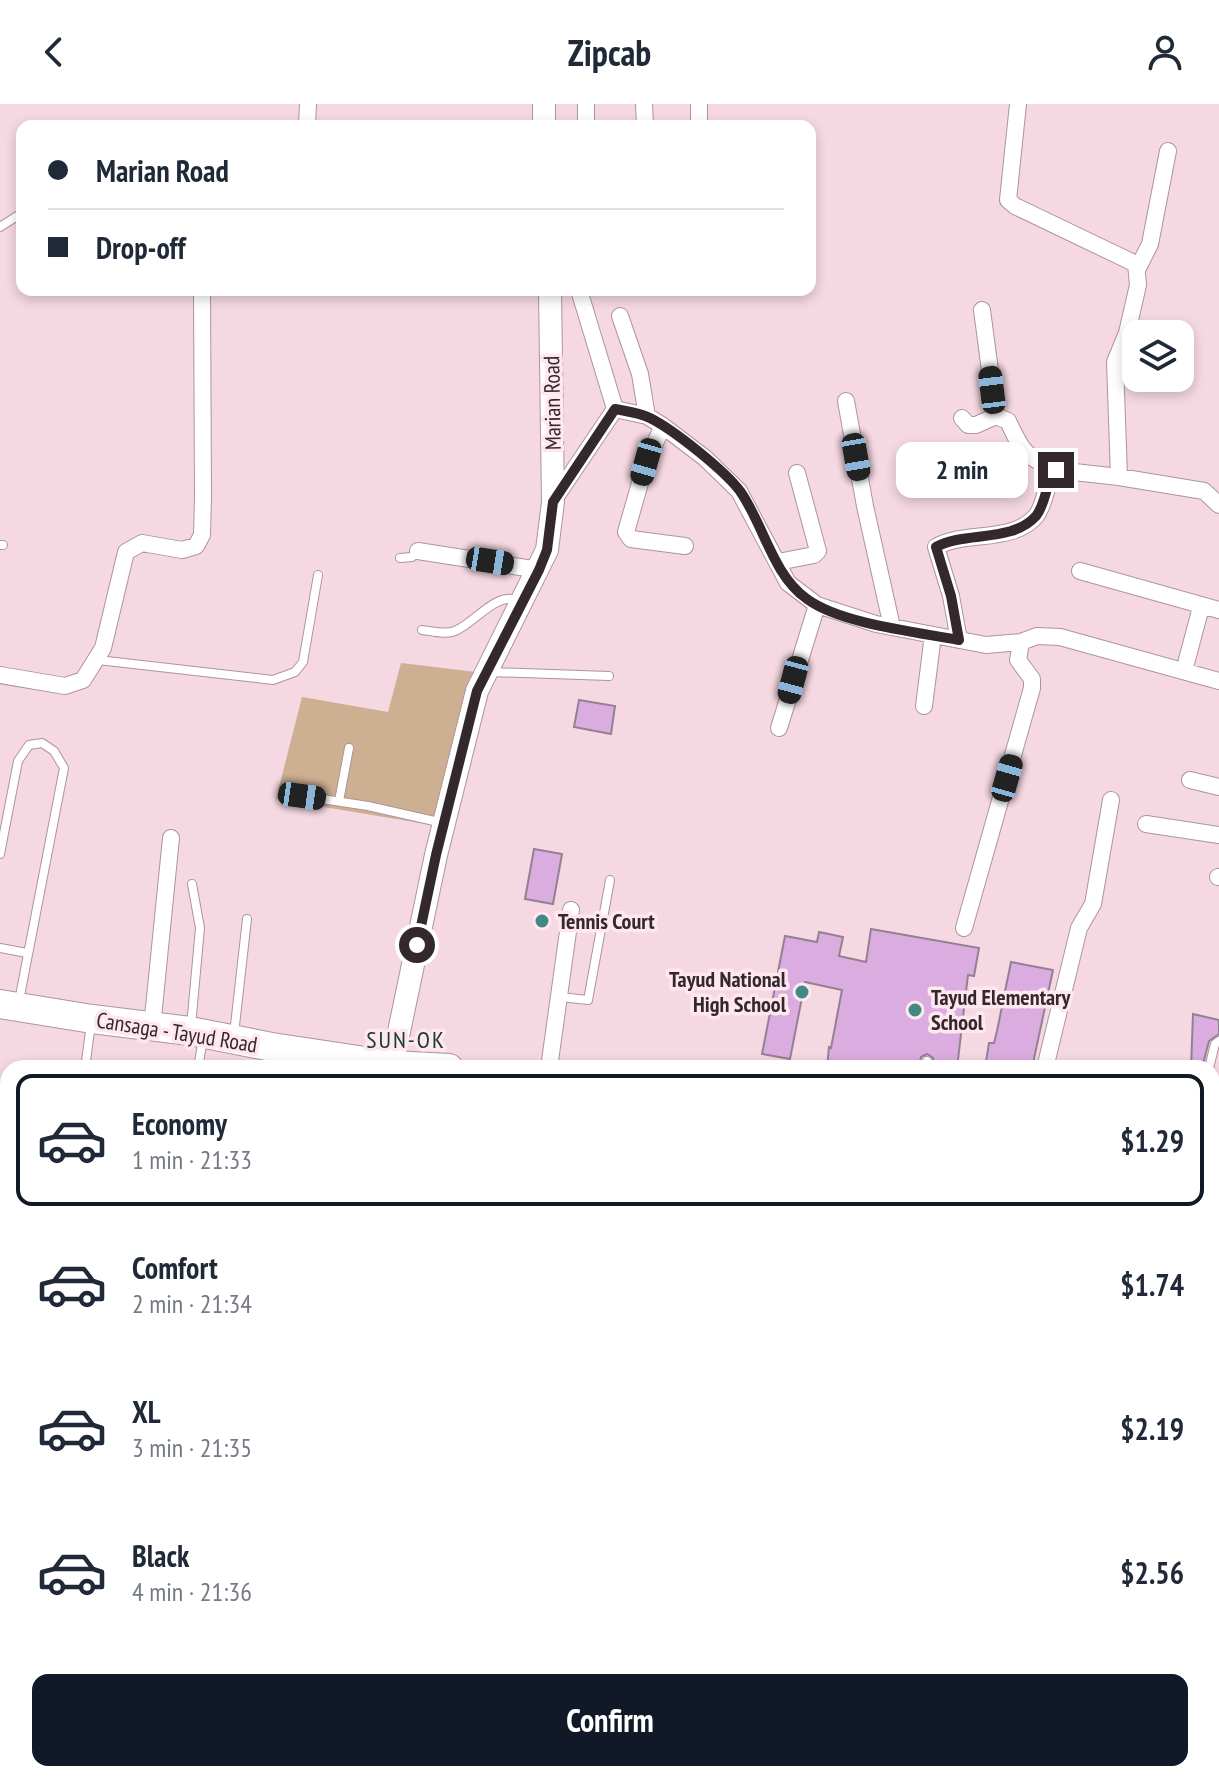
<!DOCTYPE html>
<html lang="en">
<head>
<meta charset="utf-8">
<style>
	:root { --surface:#fff; --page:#f6f6f7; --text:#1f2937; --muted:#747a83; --line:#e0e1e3; --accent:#111827 }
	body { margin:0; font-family:"PT Sans Narrow",sans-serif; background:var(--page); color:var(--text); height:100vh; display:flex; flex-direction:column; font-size:30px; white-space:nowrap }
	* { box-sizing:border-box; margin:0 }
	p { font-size:26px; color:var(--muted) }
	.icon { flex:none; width:44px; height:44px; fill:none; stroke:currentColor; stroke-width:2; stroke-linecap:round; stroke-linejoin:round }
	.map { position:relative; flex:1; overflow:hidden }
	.drawer { position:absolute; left:0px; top:956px; width:1220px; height:722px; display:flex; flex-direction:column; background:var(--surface); border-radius:24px 24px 0 0; box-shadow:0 4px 12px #0003 }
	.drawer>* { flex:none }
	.top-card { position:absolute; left:16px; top:16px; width:800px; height:176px; border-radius:16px; box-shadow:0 4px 12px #0003; display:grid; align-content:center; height:176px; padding:0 32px; background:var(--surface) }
	.buttons { position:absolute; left:1122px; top:216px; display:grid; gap:16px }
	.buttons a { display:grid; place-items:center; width:72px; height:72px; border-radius:16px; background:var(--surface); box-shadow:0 4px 12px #0003; font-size:40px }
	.end { position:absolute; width:36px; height:36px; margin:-18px; border:10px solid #33282c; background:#fff; box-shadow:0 0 0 4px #fff }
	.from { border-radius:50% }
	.bubble { position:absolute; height:56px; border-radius:16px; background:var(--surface); box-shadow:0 4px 12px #0003; font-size:26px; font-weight:600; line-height:56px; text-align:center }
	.car { position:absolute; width:24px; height:48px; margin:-24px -12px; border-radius:10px; box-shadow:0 0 6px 2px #0007; background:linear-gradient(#222 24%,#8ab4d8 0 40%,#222 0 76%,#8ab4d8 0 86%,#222 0) }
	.top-card b { display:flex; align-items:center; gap:28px; height:76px; font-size:30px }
	.top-card b+b { border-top:2px solid var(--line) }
	.top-card i { width:20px; height:20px; background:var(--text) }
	ul { padding:14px 0 0; list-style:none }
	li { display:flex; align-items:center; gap:24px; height:132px; margin:0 16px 12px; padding:0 16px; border:4px solid transparent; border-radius:16px }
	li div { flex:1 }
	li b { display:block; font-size:30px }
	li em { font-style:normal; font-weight:600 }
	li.selected { border-color:var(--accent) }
	li>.icon { width:72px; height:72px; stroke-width:1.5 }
	.cta { display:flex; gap:16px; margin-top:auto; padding:16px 32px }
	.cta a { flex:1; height:92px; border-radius:16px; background:var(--accent); color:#fff; font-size:32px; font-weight:600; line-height:92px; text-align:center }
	header { display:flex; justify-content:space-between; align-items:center; height:104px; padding:0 32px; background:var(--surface); font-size:36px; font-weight:600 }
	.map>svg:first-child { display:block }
</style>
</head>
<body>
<header><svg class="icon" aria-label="back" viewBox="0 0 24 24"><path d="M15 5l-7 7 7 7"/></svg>Zipcab<svg class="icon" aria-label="person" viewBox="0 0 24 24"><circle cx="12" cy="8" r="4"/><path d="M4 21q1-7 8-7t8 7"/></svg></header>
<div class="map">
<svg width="1219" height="1677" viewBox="0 0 1219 1677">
	<rect width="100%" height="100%" fill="#f5d8e1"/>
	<path fill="#cdaf91" d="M401,559L476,568L438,722L276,695L302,593L388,608Z"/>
	<path fill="#dbacdf" stroke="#928193" stroke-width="2" d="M579,596L615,602L611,630L574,623Z
		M534,745L562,750L553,800L525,795Z
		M871,825L979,844L974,872L968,871L957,964H933V954L927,950L921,953L919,964H827L829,943L831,944L842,886L805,878L790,955L762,950L785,832L817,838L819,828L843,833L839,852L866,858Z
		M1011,858L1053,866L1032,964H985L989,939H994L997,927Z
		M1193,910L1219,916V930L1209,937L1202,964H1191Z"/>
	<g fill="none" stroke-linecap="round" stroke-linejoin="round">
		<g stroke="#ae949c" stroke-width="10">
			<path id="lane" d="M0,123L22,109
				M0,441H3
				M400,454L412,453L418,447
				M422,526C432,527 445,531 455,527C475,519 495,488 518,496
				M98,556L273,576L295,568L303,558L318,471
				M490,568L609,572
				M302,692L368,702L443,719
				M339,697L349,644
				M0,750L18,657L29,641L42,639L54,647L64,664L19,897
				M0,844L27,849
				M560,893L588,896L610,776
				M191,922L200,824L192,780
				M234,930L247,815
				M85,964L91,920
				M198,964L203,935
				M926,964L927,957
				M1209,964L1215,940L1219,937
				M1212,1043L1219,1045
				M468,1677V1670"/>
		</g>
		<g stroke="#ae949c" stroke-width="18">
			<path id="street" d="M586,0V22
				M644,0L645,22
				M1018,0L1008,96L1015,102L1136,160L1138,181L1127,229L1115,258L1119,373L1204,387L1219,401
				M307,22L308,0
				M699,22V0
				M1138,164L1150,140L1168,47
				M982,206L996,312
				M620,212L640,270L647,312
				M846,297L865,402L892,523
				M615,305L647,312L663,322L705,354L739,387L788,479L817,501L876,520L986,541L1021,538L1037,532L1060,533L1219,577
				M962,314L968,321H976L996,312L1008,317C1022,347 1024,352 1056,366
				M663,322L646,358L626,428L631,435L685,442
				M553,397L615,305L579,186
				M418,447L539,466
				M778,458L814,451L818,447L797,369
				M1080,467L1219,506
				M959,536L951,492L936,443C965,426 1012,440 1036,412C1046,399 1045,379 1056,366L1119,373
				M1184,567L1201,503
				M0,571L65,582L83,576L103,544L126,448L142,439L182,446L196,442L202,431L203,393L202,186
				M924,602L933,531
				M779,624L817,501
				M1190,676L1219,683
				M1146,720L1219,731
				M1218,773H1219
				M964,824L1032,584V575L1018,556L1021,538
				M152,923L171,734
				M549,964L571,806
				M1045,964L1079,824L1093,800L1111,696
				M1212,1211L1219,1204
				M326,1670L327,1677
				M1087,1670L1090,1671
				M904,1677L905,1670"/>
		</g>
		<g stroke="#ae949c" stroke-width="24">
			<path id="secondary" d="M544,0V22
				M392,961L436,751L477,587L547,446L553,398L550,186"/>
		</g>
		<g stroke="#ae949c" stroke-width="30">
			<path id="highway" d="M0,900L92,915L190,927L272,943L392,961L449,964
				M1212,1102L1219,1104"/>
		</g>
		<use href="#lane" stroke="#fff" stroke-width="8"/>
		<use href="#street" stroke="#fff" stroke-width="16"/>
		<use href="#secondary" stroke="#fff" stroke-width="22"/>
		<use href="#highway" stroke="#fff" stroke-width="28"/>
	</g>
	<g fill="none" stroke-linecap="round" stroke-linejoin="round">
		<path stroke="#33282c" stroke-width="10" d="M417,841L436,751L477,587L539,466L547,446L553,398L615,305C626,307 640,309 650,314C674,326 724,366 740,387C764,421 772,470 807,495C841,520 917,528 959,536L951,492L936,443C965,427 1012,439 1036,412C1046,400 1045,380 1056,366"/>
	</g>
	<g fill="#428983" stroke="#fee7ee" stroke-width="3">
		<circle cx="542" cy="817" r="8"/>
		<circle cx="802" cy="888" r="8"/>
		<circle cx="915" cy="906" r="8"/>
	</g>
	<g text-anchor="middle" stroke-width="7" stroke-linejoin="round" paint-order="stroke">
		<g font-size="22" fill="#33282c" stroke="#fee7ee">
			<text transform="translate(552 299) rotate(-91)" y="8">Marian Road</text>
			<text transform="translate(177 928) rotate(9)" y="8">Cansaga - Tayud Road</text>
		</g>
		<g font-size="22" font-weight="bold" fill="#33282c" stroke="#fee7ee" text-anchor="start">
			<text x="558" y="825">Tennis Court</text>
			<text x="786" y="883" text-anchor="end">Tayud National<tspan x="786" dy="25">High School</tspan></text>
			<text x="931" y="901">Tayud Elementary<tspan x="931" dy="25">School</tspan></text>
		</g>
		<g font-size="24" letter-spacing="2" fill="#183a38" stroke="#fee7ee">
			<text x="406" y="944">SUN-OK</text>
		</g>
	</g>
</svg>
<div class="buttons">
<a><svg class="icon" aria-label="layers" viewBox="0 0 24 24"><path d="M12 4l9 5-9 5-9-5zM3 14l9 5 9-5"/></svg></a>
</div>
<i class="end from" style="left:417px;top:841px"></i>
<i class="end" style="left:1056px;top:366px"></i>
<div class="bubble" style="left:896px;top:338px;width:132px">2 min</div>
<i class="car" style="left:992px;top:286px;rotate:353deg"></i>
<i class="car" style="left:856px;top:353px;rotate:170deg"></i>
<i class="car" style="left:646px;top:358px;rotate:196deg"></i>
<i class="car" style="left:490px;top:457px;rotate:99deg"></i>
<i class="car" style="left:793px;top:576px;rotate:195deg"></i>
<i class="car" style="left:1007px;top:674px;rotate:16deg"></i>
<i class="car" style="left:302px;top:692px;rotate:98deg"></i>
<div class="top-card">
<b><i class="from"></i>Marian Road</b>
<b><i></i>Drop-off</b>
</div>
<section class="drawer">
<ul>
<li class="selected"><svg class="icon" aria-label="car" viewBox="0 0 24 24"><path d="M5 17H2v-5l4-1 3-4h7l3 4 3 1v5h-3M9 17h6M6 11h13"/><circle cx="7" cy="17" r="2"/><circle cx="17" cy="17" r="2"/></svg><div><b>Economy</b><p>1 min · 21:33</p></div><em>$1.29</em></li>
<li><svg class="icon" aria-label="car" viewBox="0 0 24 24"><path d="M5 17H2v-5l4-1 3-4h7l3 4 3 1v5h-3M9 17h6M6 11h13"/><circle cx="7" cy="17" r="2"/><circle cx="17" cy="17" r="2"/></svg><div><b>Comfort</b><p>2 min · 21:34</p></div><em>$1.74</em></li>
<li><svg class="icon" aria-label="car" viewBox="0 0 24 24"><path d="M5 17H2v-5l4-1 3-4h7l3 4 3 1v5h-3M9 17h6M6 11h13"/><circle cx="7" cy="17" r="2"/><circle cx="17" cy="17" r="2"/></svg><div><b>XL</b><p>3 min · 21:35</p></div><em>$2.19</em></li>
<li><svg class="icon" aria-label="car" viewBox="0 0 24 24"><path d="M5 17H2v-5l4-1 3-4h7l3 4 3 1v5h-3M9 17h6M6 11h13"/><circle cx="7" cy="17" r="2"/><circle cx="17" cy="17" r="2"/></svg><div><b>Black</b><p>4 min · 21:36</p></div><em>$2.56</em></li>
</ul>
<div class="cta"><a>Confirm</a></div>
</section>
</div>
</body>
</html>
